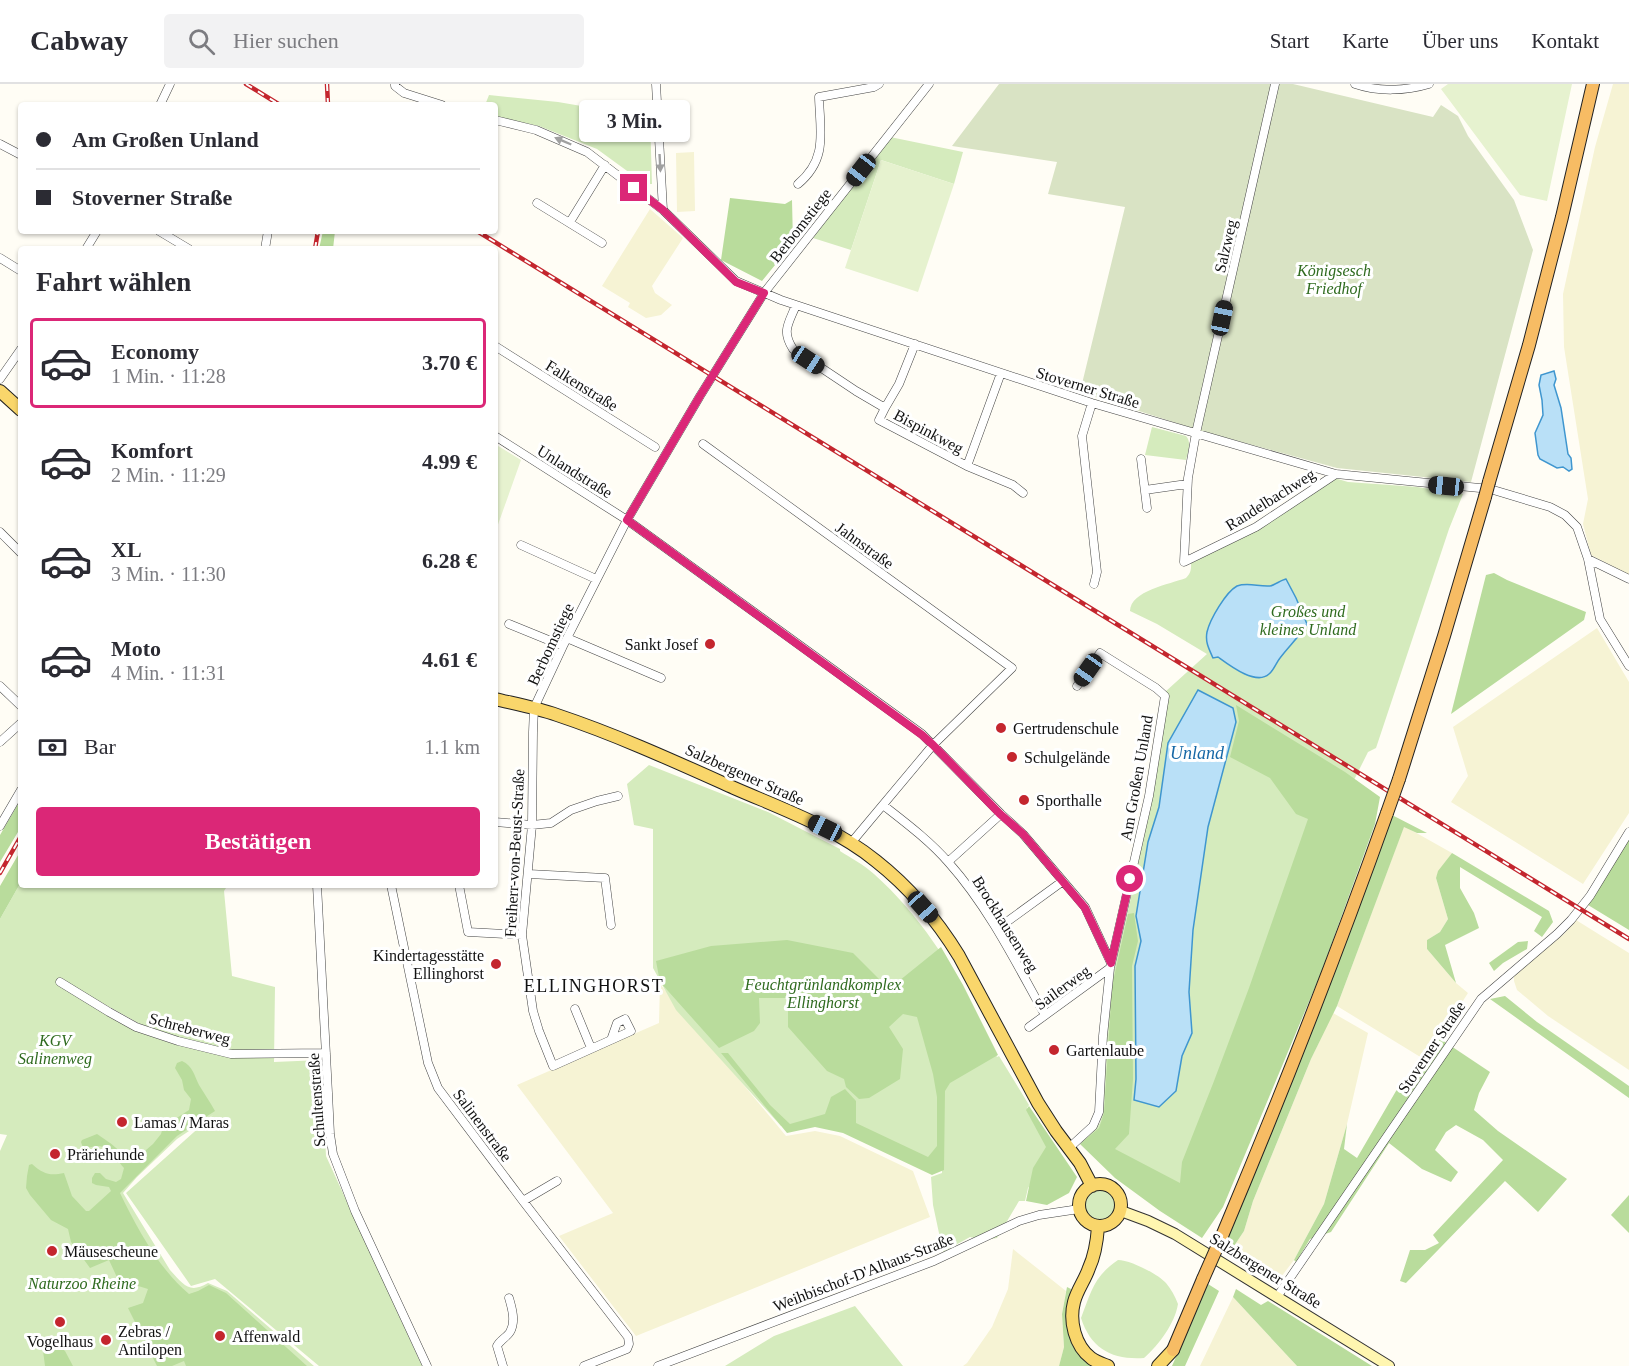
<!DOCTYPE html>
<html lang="de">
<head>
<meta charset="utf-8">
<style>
	:root { --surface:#fff; --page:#f2f2f3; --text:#2b2b33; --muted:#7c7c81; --line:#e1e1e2; --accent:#db2777 }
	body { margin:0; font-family:"Times New Roman",serif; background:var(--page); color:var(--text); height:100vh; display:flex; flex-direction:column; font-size:22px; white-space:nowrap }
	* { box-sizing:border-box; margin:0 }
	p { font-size:20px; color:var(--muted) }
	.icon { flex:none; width:33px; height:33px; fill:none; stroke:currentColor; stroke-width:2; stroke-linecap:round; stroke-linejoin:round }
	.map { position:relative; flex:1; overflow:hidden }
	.side { position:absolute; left:18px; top:162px; width:480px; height:642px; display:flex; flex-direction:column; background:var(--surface); border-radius:6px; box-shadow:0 2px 4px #0004 }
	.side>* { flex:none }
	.hud { position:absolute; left:18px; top:18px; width:480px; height:132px; border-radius:6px; box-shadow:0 2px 4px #0004; display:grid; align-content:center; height:132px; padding:0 18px; background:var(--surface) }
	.end { position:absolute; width:27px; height:27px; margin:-14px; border:8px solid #db2777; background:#fff; box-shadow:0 0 0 3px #fff }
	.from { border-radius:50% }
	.bubble { position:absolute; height:42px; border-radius:6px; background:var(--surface); box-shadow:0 2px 4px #0004; font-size:20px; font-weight:700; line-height:42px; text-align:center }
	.car { position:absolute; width:18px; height:36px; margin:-18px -9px; border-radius:8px; box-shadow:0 0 4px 2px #0007; background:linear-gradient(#222 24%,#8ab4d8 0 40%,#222 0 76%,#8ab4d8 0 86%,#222 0) }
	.hud b { display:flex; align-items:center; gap:21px; height:57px; font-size:22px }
	.hud b+b { border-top:2px solid var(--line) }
	.hud i { width:15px; height:15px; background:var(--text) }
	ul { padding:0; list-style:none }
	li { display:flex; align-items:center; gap:18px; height:90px; margin:0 12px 9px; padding:0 6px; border:3px solid transparent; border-radius:6px }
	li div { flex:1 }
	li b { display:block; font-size:22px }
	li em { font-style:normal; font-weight:700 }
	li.current { border-color:var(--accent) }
	li>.icon { width:54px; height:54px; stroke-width:1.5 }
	h2 { padding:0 18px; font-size:27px; line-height:72px }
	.pay { display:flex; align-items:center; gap:15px; height:66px; padding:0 18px; font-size:22px }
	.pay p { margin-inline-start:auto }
	.button { display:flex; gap:12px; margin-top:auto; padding:12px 18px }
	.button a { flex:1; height:69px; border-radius:6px; background:var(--accent); color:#fff; font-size:24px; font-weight:700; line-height:69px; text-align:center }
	header { display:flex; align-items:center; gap:36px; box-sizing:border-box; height:84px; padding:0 30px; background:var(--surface); border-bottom:2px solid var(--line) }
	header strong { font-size:28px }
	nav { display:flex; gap:33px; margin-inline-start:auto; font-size:21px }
	.search { width:420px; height:54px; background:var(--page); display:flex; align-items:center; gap:15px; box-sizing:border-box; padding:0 21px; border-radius:6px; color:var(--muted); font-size:22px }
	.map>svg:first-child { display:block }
</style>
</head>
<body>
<header>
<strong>Cabway</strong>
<div class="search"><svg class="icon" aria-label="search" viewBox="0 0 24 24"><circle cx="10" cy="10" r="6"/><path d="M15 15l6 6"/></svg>Hier suchen</div>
<nav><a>Start</a><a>Karte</a><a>Über uns</a><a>Kontakt</a></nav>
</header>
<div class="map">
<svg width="1629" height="1282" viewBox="0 0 1629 1282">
	<rect width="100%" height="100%" fill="#fffdf5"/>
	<path fill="#f6f3d4" d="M1613,0H1629V491L1591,471L1583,440L1588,415L1564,263L1563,210L1595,63Z
		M694,68L695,127L677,128L676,69Z
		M650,125L683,154L652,202L655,209L672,221L661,231L646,234L628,223L630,219L602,202Z
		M1597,544L1629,598V729L1583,800L1451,718L1468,692L1453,643Z
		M1404,742L1452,769L1439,787L1436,794L1448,835L1440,848L1427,856V865L1456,899L1468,909L1439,954L1422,974L1337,922Z
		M1576,836L1629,869V986L1548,932L1517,906L1514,897V889L1564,850Z
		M660,900L786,1052L815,1047L840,1052L913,1087L930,1133L636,1252L559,1152L613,1129L517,1001L659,939Z
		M1333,929L1368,949L1347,1040L1324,1120L1294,1176L1281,1193L1274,1196L1230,1168L1244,1147L1253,1117L1311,975Z
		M1013,1165L1066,1207L1062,1230L1064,1263L1059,1282H963L967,1279L992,1243L1008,1205Z
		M1233,1213L1297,1282H1200Z"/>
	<path fill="#d5ebbd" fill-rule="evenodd" d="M489,11L558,18L628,30V34L650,33L652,100H645L597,65L539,42L495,33V21H485Z
		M890,53L963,68L954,100L881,76L851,166L813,154Z
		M1152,343L1186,352C1192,359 1188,368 1186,376L1145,371Z
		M1331,393L1348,398L1417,403L1463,410L1449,445L1376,664L1368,668L1351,702L1186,1140L1086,1062L1081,1057L1100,1039L1103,1021L1109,915L1112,894L1130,818L1161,652C1164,637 1170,623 1165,608L1207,570L1157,540L1130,527C1130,507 1170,500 1186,494C1192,488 1191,484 1191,476L1209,469Z
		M649,681L768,728L840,765V767C851,774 864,781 874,790C930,840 966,906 997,973L999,972L1029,1021L1027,1024L1054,1067L1028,1104L1025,1117H1019L997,1154L984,1156L970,1153L943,1168L933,1121L931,1093L942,1089V1086L839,1038L781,1042L676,926L653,884V745L634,741L627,700Z
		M21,798V801H228L224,807L232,892L275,903L274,978L321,976L326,1072L422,1282H319L215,1195L191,1202L126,1109L213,1031L177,1055L137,1093L123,1109L170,1186C184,1201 189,1210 208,1199L227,1207L314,1282H0V1067L7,1051L0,1050V835ZM59,895L178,961C135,950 97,925 59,901Z
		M1083 1121a17 17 0 1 1 34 0a17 17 0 1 1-34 0Z
		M1118,1176C1130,1176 1158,1190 1166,1199C1171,1205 1175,1212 1178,1220C1175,1239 1159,1261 1144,1274C1112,1276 1091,1265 1081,1234C1091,1208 1094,1192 1118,1176Z
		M855,1222L903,1282H725L774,1252Z"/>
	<path fill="#b9dc9c" d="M730,114L785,120L792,116L793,159L762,197L721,176Z
		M323,147H335L333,165H319Z
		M1494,489L1507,496L1586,528L1584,536L1451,630L1486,491Z
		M1236,621L1345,688L1380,713L1375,740L1321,889L1223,1123L1202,1154L1160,1127L1115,1094L1080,1060L1099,1044L1104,1029L1112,902L1128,830L1134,829L1138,857L1132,882L1133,995L1129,1050L1115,1065L1180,1099L1182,1078L1214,997L1249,904L1308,735L1296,730L1270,694L1230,673L1239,637Z
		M21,715V743L0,778V751Z
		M1392,731L1427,749H1417L1404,743L1337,922L1311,975L1253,1117L1244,1147L1230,1168L1223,1164Z
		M1629,753V846L1588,821Z
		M21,766V798L0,835V802Z
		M1452,769L1549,827L1553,838L1542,853L1534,847L1542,833L1460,783V804L1474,829L1479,844L1445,861L1456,899L1427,865V856L1440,848L1448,835L1436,794L1438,787Z
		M787,856L853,869L889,905L941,863L963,901L998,971L950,999L945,1007L944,1086L932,1091L843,1049L815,1043L787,1049L721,969H728L770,1021L790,1040L825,1030L831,1013L845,1005L856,1017V1039L928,1073L937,1062V1013L933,990L917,933L903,930L889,943L903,965L900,995L869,1014L859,1015L846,1003L844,995L827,987L788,943V914H759L760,939L754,947L719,964L660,898L656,877L711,862Z
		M1528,857L1527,865L1503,879L1494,887L1489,879L1518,858Z
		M1505,912L1537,938L1629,1002V1014L1490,915Z
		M1439,954L1490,988L1479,1009L1474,1026L1498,1047L1567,1095L1538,1128L1505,1097L1406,1199L1400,1197L1410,1166H1425L1439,1159L1433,1151L1503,1076L1483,1056L1456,1041L1446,1048L1435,1066L1458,1088L1451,1098L1422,1085L1389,1059L1331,1148L1310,1155L1296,1178L1294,1176L1324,1120L1347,1040L1344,1065L1357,1074L1396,1007Z
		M182,977C193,982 194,991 199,1001C204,1009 210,1018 215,1027L177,1052L120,1109C137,1144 159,1185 189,1210L198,1207L209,1201L226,1209L307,1282H186L184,1277L172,1282H157L128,1224L143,1219L148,1205L135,1201L121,1202L109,1176L90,1184L71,1158L68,1145L51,1136L30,1111L26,1104L27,1092L29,1081L32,1080C43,1090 50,1092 64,1089L72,1112L86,1127H89L111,1107L109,1103L96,1101L92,1099V1094L95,1089H100L106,1095L116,1098L121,1095L124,1084C119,1078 106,1061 98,1062C92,1062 89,1065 83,1064L81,1058L82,1056L97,1050C107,1057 124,1067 127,1079H131L153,1060L161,1050L163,1043L189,1026L191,1015L184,1006L182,996L175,984L177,979Z
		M1029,1022L1077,1093L1069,1109L1047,1121L1026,1117L1033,1084L1046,1063L1026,1026Z
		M1629,1111V1149L1611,1131Z
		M1208,1200L1219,1207L1185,1282H1172Z
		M1067,1203L1071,1205L1067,1230L1094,1282H1059L1064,1263L1062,1230Z
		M1236,1205L1261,1221L1268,1217L1372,1282H1297L1233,1213Z
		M42,1259H48L50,1263L48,1265L51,1268L55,1266L59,1262L65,1267L73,1282H45Z"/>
	<path fill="#d9e3c4" d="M999,0H1293L1433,33L1441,21L1458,32L1468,52L1514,116L1533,166L1471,398L1337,384L1201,347L1080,308L1125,123L1048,110L1057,78L952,62Z"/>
	<path fill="#e6f2cf" d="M1448,0H1572L1547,117L1520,111L1441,5Z
		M881,76L954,100L918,208L845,184Z
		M495,360L521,376L495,449Z"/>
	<path fill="#b9e0f7" stroke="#3f96cf" stroke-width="1.5" d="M1554,287L1556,295L1554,301L1561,324L1568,370L1571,374L1572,385L1569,387L1563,383L1557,384L1540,375L1538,371L1535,349L1543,331L1542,316L1539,301L1541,291Z
		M1286,495L1296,514L1307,540C1299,553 1289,562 1280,574C1276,579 1274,586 1269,590C1256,602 1229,581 1218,573L1213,574C1209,565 1205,558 1207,548C1210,535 1226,508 1237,502C1248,498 1259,503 1270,502C1275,501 1281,496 1286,495Z
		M1198,606L1233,624L1236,638L1208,743L1193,846L1189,908L1192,949L1182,972L1176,1007L1159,1023L1134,1016L1136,995L1135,882L1141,857L1136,832L1148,758L1159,723L1168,659Z"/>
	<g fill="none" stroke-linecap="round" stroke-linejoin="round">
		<g stroke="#444" stroke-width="9">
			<path id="minor" d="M395,0V2L404,9L442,21
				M656,0L663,126
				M1275,0L1196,349L1188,394L1184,478L1256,443L1336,390
				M1355,0C1378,8 1406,7 1429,0
				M160,21L170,0
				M495,36L536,46L587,68L663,126L736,197L781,216L1092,319L1336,390L1490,405L1550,423L1565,431L1577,443L1588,475L1600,535L1629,582
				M0,60L21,71
				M798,100C828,75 820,48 819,13L874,3L879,0
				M537,119L602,159
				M570,138L605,81
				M159,147L189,165
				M86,165L97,147
				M265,165L268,147
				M0,174L21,187
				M796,221C789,239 781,247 793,265L856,307L885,324L879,336L967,382L1013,401L1023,409
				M495,262L655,363
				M0,295L21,265
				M1092,319L1082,352L1097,488L1094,500
				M885,324L899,300L915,260
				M495,352L627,436L922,650L1001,730L1023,750L1085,823L1111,879
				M703,360L1012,584L933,661L851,759
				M1141,375L1147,424
				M967,382L1001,289
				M1145,406L1187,400
				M0,448L21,469
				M521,461L596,495
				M1588,475L1629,495
				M509,540L563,562
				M567,554L661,594
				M0,602L21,622
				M0,658L21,639
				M883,721C906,739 930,757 949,779C989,824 1016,879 1045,931
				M495,738L532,741L551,739L571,726L597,717L618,712
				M0,742L21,706
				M949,777L1001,730
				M529,790L605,794L611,841
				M317,801L328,1009L330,1050L333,1070L355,1127L427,1282
				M391,801L428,979L438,1004L523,1117L628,1253L629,1260L627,1265L584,1282
				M459,801L468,848L522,851
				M997,845L1063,797
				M60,898L109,928L136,943L178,957L231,970L326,969
				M575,925L591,964
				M1029,943L1110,884
				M611,956L617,939L625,935L631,947L553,982L539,947L533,927L522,851L532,741L533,648L534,624L563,562L627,436L700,312L764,209L929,0
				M1069,1064L1093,1042L1099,1028L1103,952L1110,884L1149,712L1165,612L1156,604L1100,569L1077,602
				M523,1117L557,1097
				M1277,1213L1481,915L1557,850L1571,836L1590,812L1629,748
				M503,1282L497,1262C500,1256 507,1253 510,1248C516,1238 512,1224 509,1214
				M658,1282L934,1177L1019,1137L1039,1131L1079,1125"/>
		</g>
		<g stroke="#333" stroke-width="12">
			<path id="secondary" d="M1121,1127L1148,1137L1175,1150L1389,1282"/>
		</g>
		<g stroke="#222" stroke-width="14">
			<path id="primary" d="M0,307L21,326
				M495,615C516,620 537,624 557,631C617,651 676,678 734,704C782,725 834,743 876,777C909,803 937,836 959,872L1038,1019L1056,1047L1080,1079L1092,1102
				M1079 1121a21 21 0 1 1 42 0a21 21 0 1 1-42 0Z
				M1098,1143C1097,1157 1095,1171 1089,1184C1085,1196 1077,1206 1074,1218C1069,1237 1075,1262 1091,1274C1096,1278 1103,1280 1108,1282
				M1158,1282L1173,1266"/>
		</g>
		<g stroke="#222" stroke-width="14">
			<path id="trunk" d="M1489,398L1529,261L1562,133L1593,0
				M1399,695L1444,552L1485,413
				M1222,1152C1281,1012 1336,872 1387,729
				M1173,1266L1203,1195"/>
		</g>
		<use href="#minor" stroke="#fff" stroke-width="8"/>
		<use href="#secondary" stroke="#fff6b0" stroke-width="10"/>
		<use href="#primary" stroke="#f9d66b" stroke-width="12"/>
		<use href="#trunk" stroke="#f7bc64" stroke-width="12"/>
		<g stroke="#c4262e" stroke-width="4.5">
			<path id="rail" d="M246,0L280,21
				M327,0L328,21
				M477,147L1629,855
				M315,165L318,147
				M0,789L21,752"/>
		</g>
		<use href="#rail" stroke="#fff" stroke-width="2" stroke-dasharray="7" stroke-linecap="butt"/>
		<g stroke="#222" stroke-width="14" stroke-linecap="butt">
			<path id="trunk-bridge" d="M1485,413L1489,398
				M1387,729L1399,695
				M1203,1195L1222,1152"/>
		</g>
		<use href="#trunk-bridge" stroke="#f7bc64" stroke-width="12"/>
	</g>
	<defs><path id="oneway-solid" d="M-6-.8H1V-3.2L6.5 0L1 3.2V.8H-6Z" transform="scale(1.5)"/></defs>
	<g fill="#a0a0a0">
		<use href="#oneway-solid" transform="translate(563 57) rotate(-157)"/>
		<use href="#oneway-solid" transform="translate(660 79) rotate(87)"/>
	</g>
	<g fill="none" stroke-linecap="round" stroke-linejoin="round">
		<path stroke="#db2777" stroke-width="8" d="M634,104L663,126L736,198L764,209L700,312L627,436L922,651L933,661L1000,730L1023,750L1085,824L1111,879L1130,795"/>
	</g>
	<g fill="#c4262e" stroke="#fff" stroke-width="2">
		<circle cx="710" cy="560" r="6"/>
		<circle cx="1001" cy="644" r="6"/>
		<circle cx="1012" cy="673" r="6"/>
		<circle cx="1024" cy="716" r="6"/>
		<circle cx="496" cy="880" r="6"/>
		<circle cx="1054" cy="966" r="6"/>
		<circle cx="122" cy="1038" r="6"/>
		<circle cx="55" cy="1070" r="6"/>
		<circle cx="52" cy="1167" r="6"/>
		<circle cx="60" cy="1238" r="6"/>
		<circle cx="220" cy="1252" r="6"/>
		<circle cx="106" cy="1256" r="6"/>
	</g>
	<g text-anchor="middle" stroke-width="6" stroke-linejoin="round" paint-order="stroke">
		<g font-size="16" fill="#111" stroke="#fff">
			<text transform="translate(800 141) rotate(-52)" y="6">Berbomstiege</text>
			<text transform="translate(1225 162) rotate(-77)" y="6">Salzweg</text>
			<text transform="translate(582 301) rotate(32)" y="6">Falkenstraße</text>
			<text transform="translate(1088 303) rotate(17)" y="6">Stoverner Straße</text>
			<text transform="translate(929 347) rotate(28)" y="6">Bispinkweg</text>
			<text transform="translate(575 387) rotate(32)" y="6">Unlandstraße</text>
			<text transform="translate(1270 415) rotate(-32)" y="6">Randelbachweg</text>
			<text transform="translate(865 461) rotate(36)" y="6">Jahnstraße</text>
			<text transform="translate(550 560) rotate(-65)" y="6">Berbomstiege</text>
			<text transform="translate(745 690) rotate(24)" y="6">Salzbergener Straße</text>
			<text transform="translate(1136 694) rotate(-80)" y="6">Am Großen Unland</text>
			<text transform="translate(514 769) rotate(-87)" y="6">Freiherr-von-Beust-Straße</text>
			<text transform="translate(1006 840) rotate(58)" y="6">Brockhausenweg</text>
			<text transform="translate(1062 903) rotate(-36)" y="6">Sailerweg</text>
			<text transform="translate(190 944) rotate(15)" y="6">Schreberweg</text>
			<text transform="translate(1431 963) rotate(-56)" y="6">Stoverner Straße</text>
			<text transform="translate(316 1016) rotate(-94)" y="6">Schultenstraße</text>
			<text transform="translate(483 1041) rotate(53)" y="6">Salinenstraße</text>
			<text transform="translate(1266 1186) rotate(32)" y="6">Salzbergener Straße</text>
			<text transform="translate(863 1188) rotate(-21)" y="6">Weihbischof-D'Alhaus-Straße</text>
		</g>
		<g font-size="16" font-style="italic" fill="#2f6b1f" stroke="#fff">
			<text x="1334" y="192">Königsesch<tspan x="1334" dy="18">Friedhof</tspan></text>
			<text x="1308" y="533">Großes und<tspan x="1308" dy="18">kleines Unland</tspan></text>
			<text x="823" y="906">Feuchtgrünlandkomplex<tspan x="823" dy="18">Ellinghorst</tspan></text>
			<text x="55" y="962">KGV<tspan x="55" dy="18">Salinenweg</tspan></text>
			<text x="82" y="1205">Naturzoo Rheine</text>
		</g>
		<g font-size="16" fill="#111" stroke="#fff" text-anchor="start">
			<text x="698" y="566" text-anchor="end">Sankt Josef</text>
			<text x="1013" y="650">Gertrudenschule</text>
			<text x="1024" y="679">Schulgelände</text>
			<text x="1036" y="722">Sporthalle</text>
			<text x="484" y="877" text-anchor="end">Kindertagesstätte<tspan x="484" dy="18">Ellinghorst</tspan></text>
			<text x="1066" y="972">Gartenlaube</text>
			<text x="134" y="1044">Lamas / Maras</text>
			<text x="67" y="1076">Präriehunde</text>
			<text x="64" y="1173">Mäusescheune</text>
			<text x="118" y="1253">Zebras /<tspan x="118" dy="18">Antilopen</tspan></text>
			<text x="232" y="1258">Affenwald</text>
			<text x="60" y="1263" text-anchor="middle">Vogelhaus</text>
		</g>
		<g font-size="18" font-style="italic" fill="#1768a6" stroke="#fff">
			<text x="1197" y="675">Unland</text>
		</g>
		<g font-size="18" letter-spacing="1.5" fill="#111" stroke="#fff">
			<text x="594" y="908">ELLINGHORST</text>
		</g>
	</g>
</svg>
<i class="end from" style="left:1130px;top:795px"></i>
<i class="end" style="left:634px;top:104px"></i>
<div class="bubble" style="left:579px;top:16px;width:111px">3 Min.</div>
<i class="car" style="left:861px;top:86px;rotate:218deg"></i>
<i class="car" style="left:1222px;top:234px;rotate:12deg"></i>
<i class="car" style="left:808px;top:276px;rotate:123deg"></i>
<i class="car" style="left:1446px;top:402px;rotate:276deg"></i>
<i class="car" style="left:1088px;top:586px;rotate:215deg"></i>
<i class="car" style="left:825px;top:744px;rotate:296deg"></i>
<i class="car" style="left:923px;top:823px;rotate:138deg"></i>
<div class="hud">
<b><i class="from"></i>Am Großen Unland</b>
<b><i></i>Stoverner Straße</b>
</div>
<section class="side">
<h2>Fahrt wählen</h2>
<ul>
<li class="current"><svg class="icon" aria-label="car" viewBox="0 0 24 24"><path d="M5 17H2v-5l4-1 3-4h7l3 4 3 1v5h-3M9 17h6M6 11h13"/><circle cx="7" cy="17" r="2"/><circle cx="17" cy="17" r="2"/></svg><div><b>Economy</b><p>1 Min. · 11:28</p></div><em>3.70 €</em></li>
<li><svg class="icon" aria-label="car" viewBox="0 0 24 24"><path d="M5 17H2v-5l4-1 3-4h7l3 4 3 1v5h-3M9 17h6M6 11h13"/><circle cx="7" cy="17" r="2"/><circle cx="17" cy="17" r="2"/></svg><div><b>Komfort</b><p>2 Min. · 11:29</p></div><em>4.99 €</em></li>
<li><svg class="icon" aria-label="car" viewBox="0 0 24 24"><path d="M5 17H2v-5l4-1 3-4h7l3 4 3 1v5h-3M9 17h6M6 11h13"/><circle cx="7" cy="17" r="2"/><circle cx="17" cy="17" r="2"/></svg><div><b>XL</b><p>3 Min. · 11:30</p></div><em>6.28 €</em></li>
<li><svg class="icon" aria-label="car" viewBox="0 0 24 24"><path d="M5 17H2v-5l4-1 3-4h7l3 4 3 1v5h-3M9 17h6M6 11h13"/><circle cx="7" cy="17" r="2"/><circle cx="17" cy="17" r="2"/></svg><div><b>Moto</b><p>4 Min. · 11:31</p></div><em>4.61 €</em></li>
</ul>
<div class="pay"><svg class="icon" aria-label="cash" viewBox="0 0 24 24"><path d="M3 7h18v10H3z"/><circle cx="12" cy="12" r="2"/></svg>Bar<p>1.1 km</p></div>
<div class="button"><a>Bestätigen</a></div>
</section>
</div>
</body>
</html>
